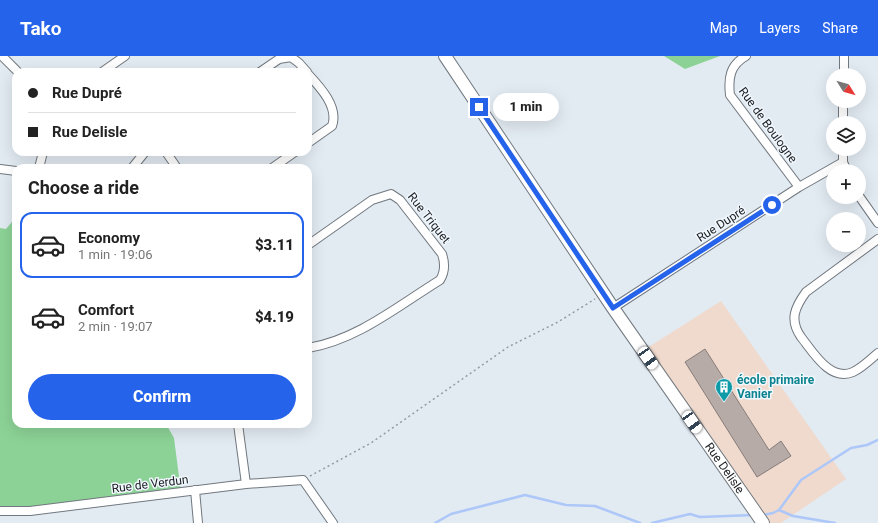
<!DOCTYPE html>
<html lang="en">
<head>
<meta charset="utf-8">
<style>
	:root { --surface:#fff; --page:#f6f6f6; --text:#222; --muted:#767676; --line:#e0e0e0; --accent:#2563eb }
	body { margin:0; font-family:Roboto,sans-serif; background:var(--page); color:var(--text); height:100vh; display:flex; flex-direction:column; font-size:15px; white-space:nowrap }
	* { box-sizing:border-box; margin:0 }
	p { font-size:13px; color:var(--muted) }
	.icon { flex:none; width:22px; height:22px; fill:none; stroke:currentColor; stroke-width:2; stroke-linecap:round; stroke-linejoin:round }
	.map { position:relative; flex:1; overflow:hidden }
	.details { position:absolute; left:12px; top:108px; width:300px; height:264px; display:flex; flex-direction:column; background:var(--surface); border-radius:12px; box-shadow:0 4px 16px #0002 }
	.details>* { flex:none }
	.guide { position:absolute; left:12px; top:12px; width:300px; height:88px; border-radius:12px; box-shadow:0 4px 16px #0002; display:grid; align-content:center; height:88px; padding:0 16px; background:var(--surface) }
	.needle { width:26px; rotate:127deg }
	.controls { position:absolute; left:826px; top:12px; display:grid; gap:8px }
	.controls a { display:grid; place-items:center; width:40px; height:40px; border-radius:50%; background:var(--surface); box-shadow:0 4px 16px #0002; font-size:20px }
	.end { position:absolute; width:18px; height:18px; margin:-9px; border:5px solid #2563eb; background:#fff; box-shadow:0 0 0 2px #fff }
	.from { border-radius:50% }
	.bubble { position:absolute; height:28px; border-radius:14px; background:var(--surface); box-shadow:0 4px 16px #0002; font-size:13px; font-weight:800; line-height:28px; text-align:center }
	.car { position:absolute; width:12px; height:24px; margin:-12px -6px; border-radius:5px; box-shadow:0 0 3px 1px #0007; background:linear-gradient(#fff 24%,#345 0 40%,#fff 0 76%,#345 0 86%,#fff 0) }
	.guide b { display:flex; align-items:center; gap:14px; height:38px; font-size:15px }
	.guide b+b { border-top:1px solid var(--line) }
	.guide i { width:10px; height:10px; background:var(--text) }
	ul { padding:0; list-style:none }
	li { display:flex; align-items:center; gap:12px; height:66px; margin:0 8px 6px; padding:0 8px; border:2px solid transparent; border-radius:12px }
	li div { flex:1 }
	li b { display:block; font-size:15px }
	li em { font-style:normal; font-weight:800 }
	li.current { border-color:var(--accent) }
	li>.icon { width:36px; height:36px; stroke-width:1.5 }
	h2 { padding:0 16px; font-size:18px; line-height:48px }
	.action { display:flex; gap:8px; margin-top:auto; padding:8px 16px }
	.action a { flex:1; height:46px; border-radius:24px; background:var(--accent); color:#fff; font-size:16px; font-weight:800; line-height:46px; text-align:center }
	header { display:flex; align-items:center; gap:24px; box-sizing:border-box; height:56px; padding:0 20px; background:var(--accent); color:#fff }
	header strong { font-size:19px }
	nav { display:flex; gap:22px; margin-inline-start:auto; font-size:14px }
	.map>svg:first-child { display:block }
</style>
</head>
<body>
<header>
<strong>Tako</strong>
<nav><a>Map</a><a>Layers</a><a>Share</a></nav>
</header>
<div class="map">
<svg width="878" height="467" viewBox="0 0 878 467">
	<rect width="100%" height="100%" fill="#e2eaf2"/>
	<path fill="#f0dacd" d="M721,245L846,423L781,467H768L647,292Z"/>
	<path fill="#8cd296" d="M664,0H720L685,13Z
		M16,161V368H166L174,382L181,436L0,455V172L6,173Z"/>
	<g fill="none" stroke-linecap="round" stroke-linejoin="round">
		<path stroke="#adc7f9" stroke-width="2.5" d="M779,454L801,424L851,392L867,389L878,384
			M763,459L773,457L779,454L793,460L835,467
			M435,467L451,458L525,439L566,449L595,450L640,467
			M652,467L690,458L700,461L754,459"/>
	</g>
	<path fill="#b7aba8" stroke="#887d7a" d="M705,293L769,394L781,385L791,400L757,421L685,306Z"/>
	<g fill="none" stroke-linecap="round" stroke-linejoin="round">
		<g stroke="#71787f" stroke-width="10">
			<path id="street" d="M2,0L18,16
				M746,0C730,9 728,22 730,39L799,131
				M102,16L125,0
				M260,16L279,3L291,1L299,7L307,16
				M308,18C320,31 339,51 332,70L308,87
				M844,19V0
				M843,67V45
				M843,93V106L847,115
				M166,96L177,112
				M39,112L43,96
				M132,112L145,96
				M272,112L295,96
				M0,113L16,115
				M859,140L878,167
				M878,183L806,236C795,251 789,264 801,281C813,296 830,326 853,316C862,312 871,303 878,297
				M308,189L372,144L391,138L400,144L442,198C445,207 445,216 440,224C398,250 357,284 308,292
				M613,252L799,131L843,106
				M238,368L246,428
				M195,434L198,467
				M0,455H30L246,428L303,424L333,467"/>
		</g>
		<g stroke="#71787f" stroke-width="14">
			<g id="secondary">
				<path id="s1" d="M445,0L613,252L763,467"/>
			</g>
		</g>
		<path stroke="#959ba1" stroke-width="1.5" stroke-dasharray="2 3" stroke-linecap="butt" d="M310,420L371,387L508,291L558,266L595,243"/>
		<use href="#street" stroke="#fff" stroke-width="8"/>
		<use href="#secondary" stroke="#fff" stroke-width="12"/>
	</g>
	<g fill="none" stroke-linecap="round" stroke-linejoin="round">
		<path stroke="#2563eb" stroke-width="5" d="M479,51L613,252L772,149"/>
	</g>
	<defs>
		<g id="building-pin" transform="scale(0.9)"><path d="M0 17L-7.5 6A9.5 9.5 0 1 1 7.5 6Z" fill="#0f9aa8" stroke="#f0f7fd"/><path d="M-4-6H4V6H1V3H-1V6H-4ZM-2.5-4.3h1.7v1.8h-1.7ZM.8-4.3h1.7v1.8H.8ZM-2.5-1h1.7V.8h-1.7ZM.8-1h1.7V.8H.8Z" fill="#fff"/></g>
	</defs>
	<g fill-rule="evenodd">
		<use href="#building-pin" x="724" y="331"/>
	</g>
	<g text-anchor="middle" stroke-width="3" stroke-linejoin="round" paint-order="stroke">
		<g font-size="12" fill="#1b1e21" stroke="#f0f7fd">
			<text transform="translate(768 69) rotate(54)" y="4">Rue de Boulogne</text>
			<text transform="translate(429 162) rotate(52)" y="4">Rue Triquet</text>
			<text transform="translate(721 168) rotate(-33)" y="4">Rue Dupré</text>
			<text dy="4" stroke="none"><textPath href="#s1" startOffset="498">Rue Delisle</textPath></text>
			<text transform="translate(150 428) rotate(-7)" y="4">Rue de Verdun</text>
		</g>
		<g font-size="12" font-weight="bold" fill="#0d838f" stroke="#f0f7fd" text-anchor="start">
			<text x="737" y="328">école primaire<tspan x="737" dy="14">Vanier</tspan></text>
		</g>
	</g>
</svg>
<div class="controls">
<a><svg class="needle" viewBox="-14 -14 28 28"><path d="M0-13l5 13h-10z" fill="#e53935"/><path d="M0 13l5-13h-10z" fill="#767676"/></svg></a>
<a><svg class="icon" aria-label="layers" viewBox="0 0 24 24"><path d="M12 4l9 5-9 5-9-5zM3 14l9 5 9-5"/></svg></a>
<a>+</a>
<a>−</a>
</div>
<i class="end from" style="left:772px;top:149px"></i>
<i class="end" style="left:479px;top:51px"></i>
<div class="bubble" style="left:493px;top:37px;width:66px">1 min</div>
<i class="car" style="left:648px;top:302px;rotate:145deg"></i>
<i class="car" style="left:692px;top:366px;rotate:145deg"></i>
<div class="guide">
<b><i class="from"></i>Rue Dupré</b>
<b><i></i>Rue Delisle</b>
</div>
<section class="details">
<h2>Choose a ride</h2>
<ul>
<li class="current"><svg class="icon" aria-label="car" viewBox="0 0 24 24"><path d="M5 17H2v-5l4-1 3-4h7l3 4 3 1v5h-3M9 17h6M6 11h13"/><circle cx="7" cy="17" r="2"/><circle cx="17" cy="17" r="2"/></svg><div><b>Economy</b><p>1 min · 19:06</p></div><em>$3.11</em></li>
<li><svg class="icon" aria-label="car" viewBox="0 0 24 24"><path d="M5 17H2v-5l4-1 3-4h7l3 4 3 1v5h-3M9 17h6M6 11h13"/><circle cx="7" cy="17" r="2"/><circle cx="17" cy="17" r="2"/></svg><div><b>Comfort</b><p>2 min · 19:07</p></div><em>$4.19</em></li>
</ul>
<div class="action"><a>Confirm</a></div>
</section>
</div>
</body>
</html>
